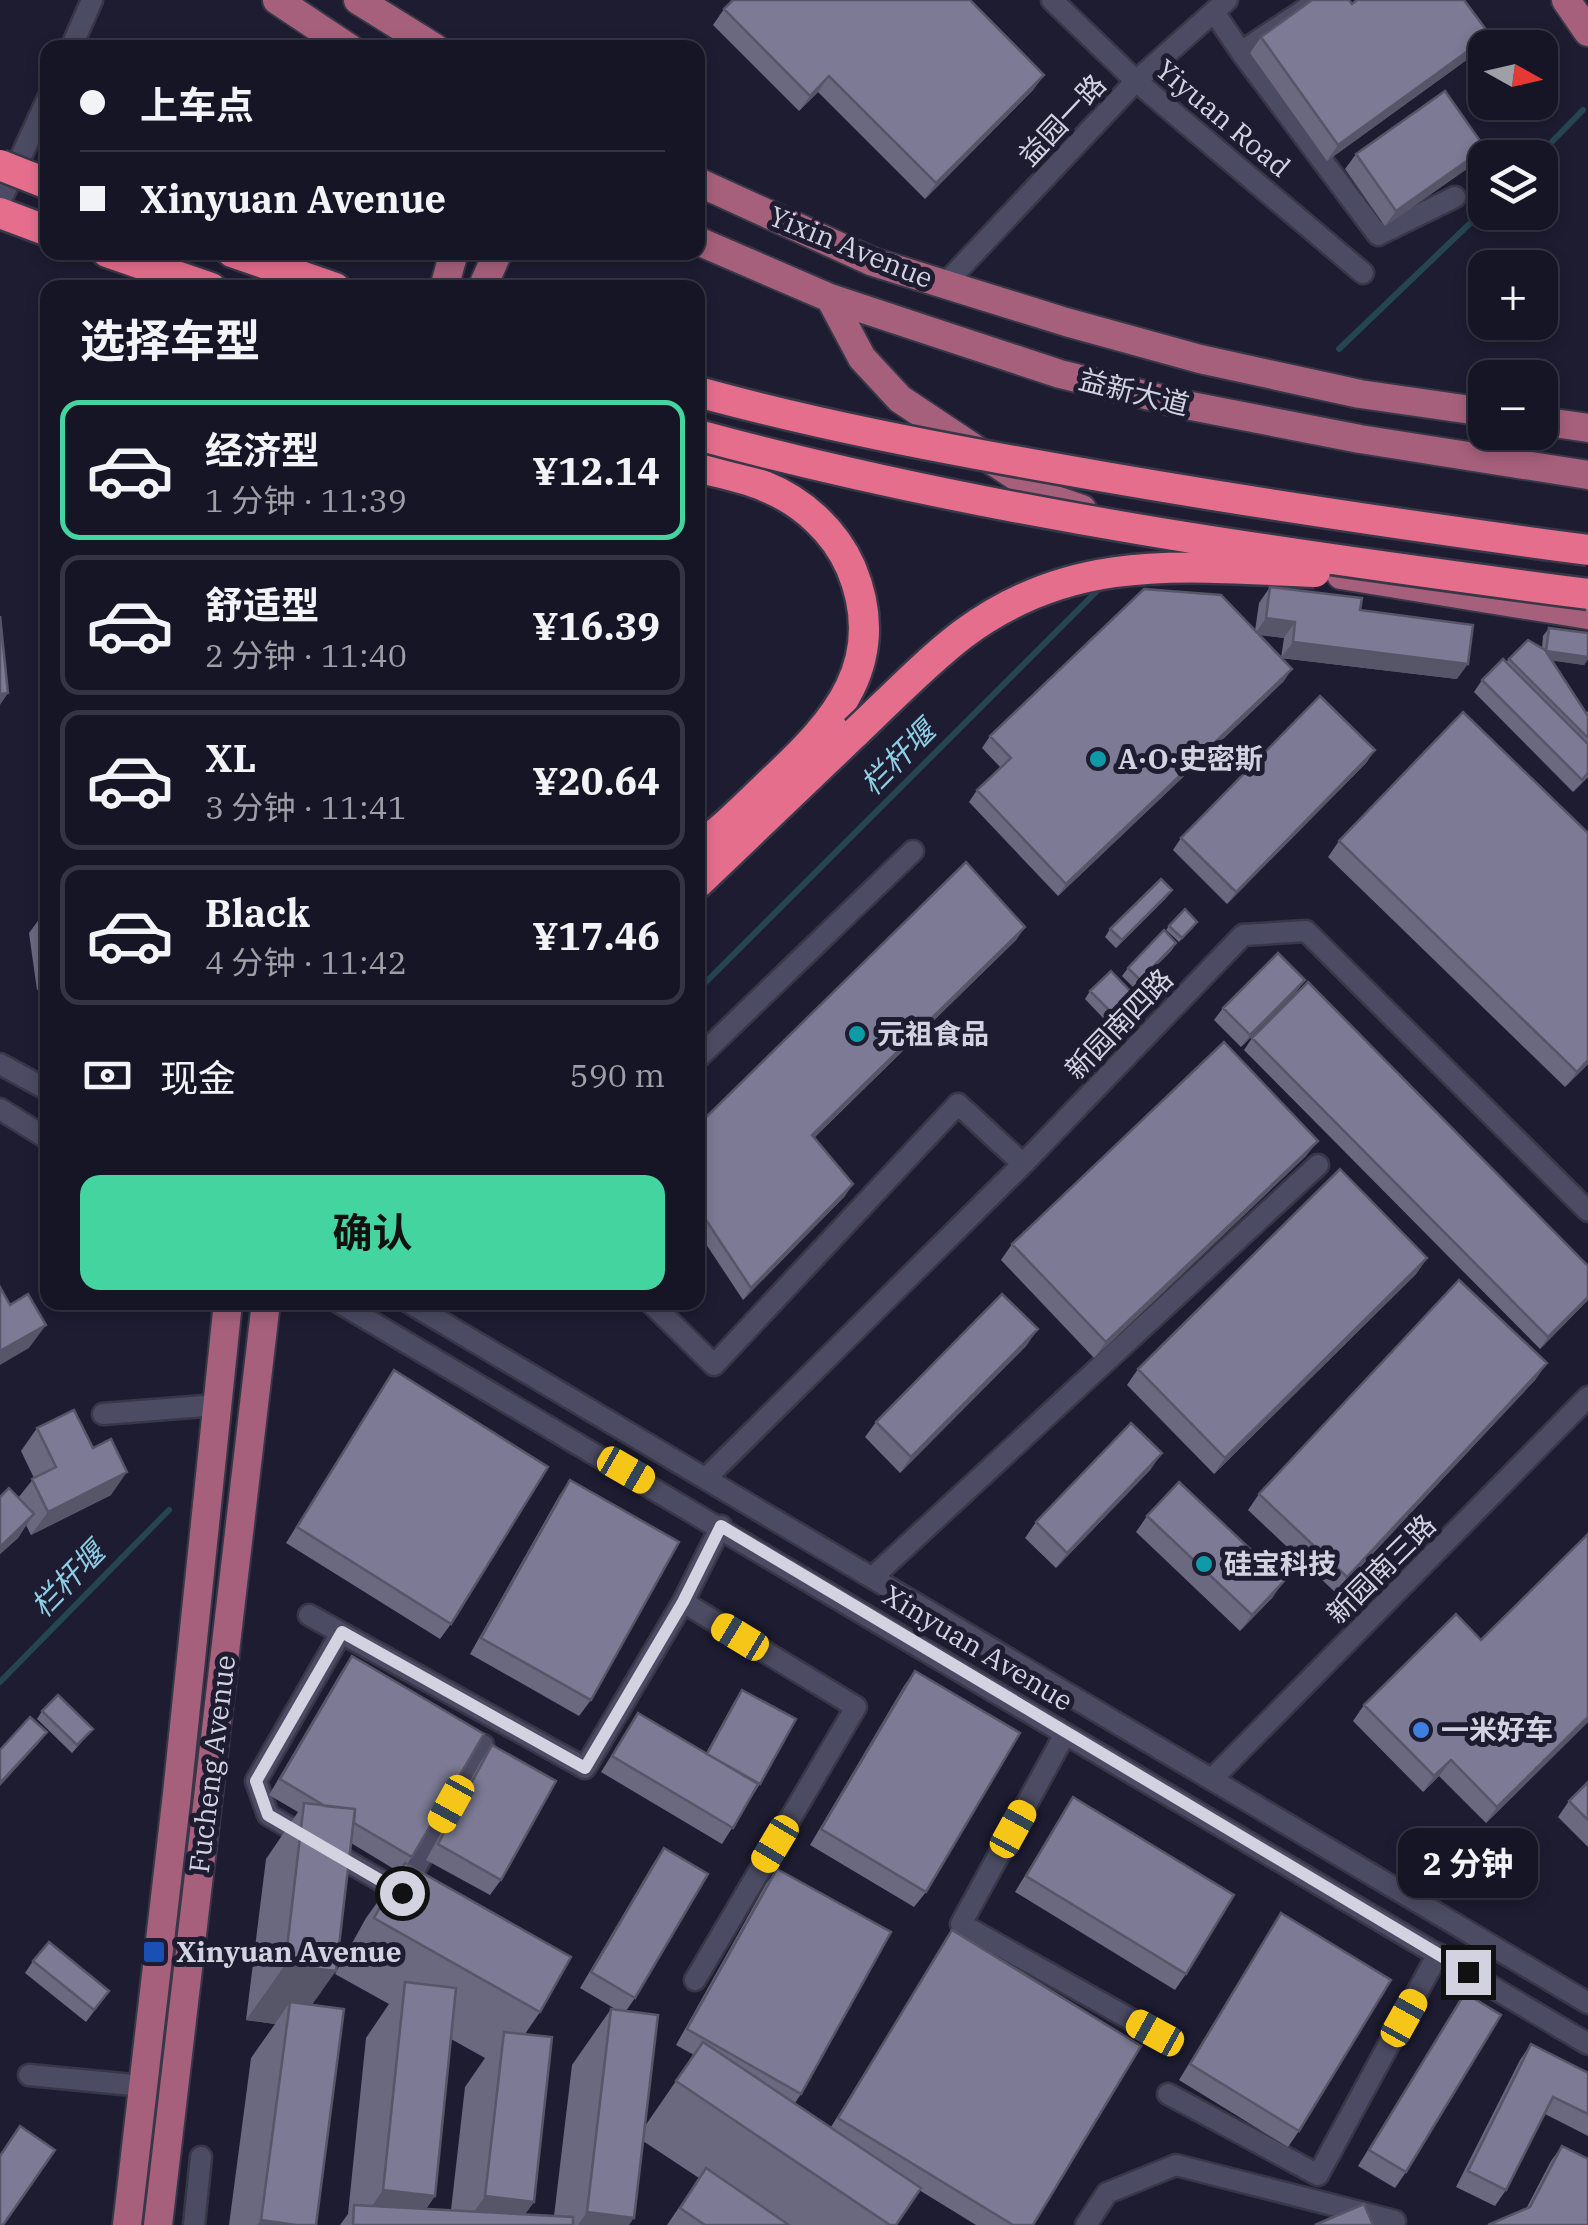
<!DOCTYPE html>
<html lang="zh">
<head>
<meta charset="utf-8">
<style>
	:root { --surface:#161525; --page:#1f1e2d; --text:#f1f3f6; --muted:#9e9fa7; --line:#353442; --accent:#44d49f }
	body { margin:0; font-family:"IBM Plex Serif","Noto Sans SC",serif; background:var(--page); color:var(--text); height:100vh; display:flex; flex-direction:column; font-size:38px; white-space:nowrap }
	* { box-sizing:border-box; margin:0 }
	p { font-size:32px; color:var(--muted) }
	.icon { flex:none; width:55px; height:55px; fill:none; stroke:currentColor; stroke-width:2; stroke-linecap:round; stroke-linejoin:round }
	.map { position:relative; flex:1; overflow:hidden }
	.panel { position:absolute; left:40px; top:280px; width:665px; height:1030px; display:flex; flex-direction:column; background:var(--surface); border-radius:20px; box-shadow:0 5px 15px #0003,0 0 0 2px var(--line) }
	.panel>* { flex:none }
	.hud { position:absolute; left:40px; top:40px; width:665px; height:220px; border-radius:20px; box-shadow:0 5px 15px #0003,0 0 0 2px var(--line); display:grid; align-content:center; height:220px; padding:0 40px; background:var(--surface) }
	.needle { width:65px; rotate:98deg }
	.controls { position:absolute; left:1468px; top:30px; display:grid; gap:20px }
	.controls a { display:grid; place-items:center; width:90px; height:90px; border-radius:20px; background:var(--surface); box-shadow:0 5px 15px #0003,0 0 0 2px var(--line); font-size:50px }
	.end { position:absolute; width:45px; height:45px; margin:-22px; border:12px solid #d2d2e1; background:#111; box-shadow:0 0 0 5px #111 }
	.from { border-radius:50% }
	.bubble { position:absolute; height:70px; border-radius:20px; background:var(--surface); box-shadow:0 5px 15px #0003,0 0 0 2px var(--line); font-size:32px; font-weight:700; line-height:70px; text-align:center }
	.car { position:absolute; width:30px; height:60px; margin:-30px -15px; border-radius:12px; box-shadow:0 0 8px 2px #0007; background:linear-gradient(#f5c518 24%,#345 0 40%,#f5c518 0 76%,#345 0 86%,#f5c518 0) }
	.hud b { display:flex; align-items:center; gap:35px; height:95px; font-size:38px }
	.hud b+b { border-top:2px solid var(--line) }
	.hud i { width:25px; height:25px; background:var(--text) }
	ul { padding:0; list-style:none }
	li { display:flex; align-items:center; gap:30px; height:140px; margin:0 20px 15px; padding:0 20px; border:5px solid var(--line); border-radius:20px }
	li div { flex:1 }
	li b { display:block; font-size:38px }
	li em { font-style:normal; font-weight:700 }
	li.selected { border-color:var(--accent) }
	li>.icon { width:90px; height:90px; stroke-width:1.5 }
	h2 { padding:0 40px; font-size:45px; line-height:120px }
	.pay { display:flex; align-items:center; gap:25px; height:110px; padding:0 40px; font-size:38px }
	.pay p { margin-inline-start:auto }
	.cta { display:flex; gap:20px; margin-top:auto; padding:20px 40px }
	.cta a { flex:1; height:115px; border-radius:20px; background:var(--accent); color:#111; font-size:40px; font-weight:700; line-height:115px; text-align:center }
	.map>svg:first-child { display:block }
</style>
</head>
<body>
<div class="map">
<svg width="1588" height="2225" viewBox="0 0 1588 2225">
	<rect width="100%" height="100%" fill="#1d1c31"/>
	<g fill="none" stroke-linecap="round" stroke-linejoin="round">
		<path stroke="#254651" stroke-width="6" d="M1536,158L1583,110
			M1339,349L1485,209
			M698,990L1102,586
			M0,1682L169,1510"/>
		<g stroke="#383748" stroke-width="25">
			<path id="minor" d="M1052,0L1136,81L1363,273
				M1319,0L1241,52L1378,235L1455,197
				M1214,12L1241,52
				M71,48L92,0
				M0,202L48,98
				M944,285L1136,81L1227,0
				M698,1058L913,851
				M0,1064L48,1090
				M0,1109L48,1139
				M338,1302C756,1546 1172,1795 1588,2044
				M408,1302C803,1533 1195,1769 1588,2003
				M650,1302L714,1365L958,1104L1023,1164
				M103,1414L217,1405
				M707,1477L1023,1164L1243,935L1306,931L1588,1211
				M874,1576L1318,1165
				M683,1602L856,1707L695,1980
				M309,1615L585,1768L683,1602L721,1526
				M341,1633L256,1781L268,1815L402,1893L483,1745
				M1065,1734L961,1924L1155,2033
				M1212,1779L1588,1397
				M29,2075L143,2086
				M1168,2094L1318,2175L1438,1954
				M194,2225L201,2157
				M1086,2225L1107,2193L1176,2165L1395,2221"/>
		</g>
		<g stroke="#383748" stroke-width="32">
			<path id="major" d="M277,0L349,48
				M358,0L435,48
				M1566,0L1588,32
				M698,182L873,262L1066,322L1200,359L1360,394L1485,412
				M698,241L830,298L1060,374L1186,405L1360,439L1588,475
				M444,288L454,252
				M482,288L498,252
				M830,298L862,358L900,399L1047,497L1082,509
				M1540,421L1588,428
				M1341,575L1588,615
				M127,2225L177,1794L228,1302
				M158,2225L266,1302"/>
		</g>
		<g stroke="#383748" stroke-width="35">
			<path id="highway" d="M0,213L48,231
				M107,252L211,288
				M232,252L335,288
				M698,467C719,473 743,477 764,486C802,501 835,531 851,568C890,661 836,722 772,781C748,804 725,828 698,847
				M698,883L856,732"/>
		</g>
		<use href="#minor" stroke="#4b4b63" stroke-width="20"/>
		<use href="#major" stroke="#a7607c" stroke-width="28"/>
		<use href="#highway" stroke="#e56e8d" stroke-width="30"/>
		<g stroke="#383748" stroke-width="35" stroke-linecap="butt">
			<path id="highway-bridge" d="M0,165L48,184
				M698,392C815,424 934,447 1054,468C1232,500 1409,526 1588,550
				M698,435C988,514 1290,555 1588,594
				M856,732C891,699 925,663 963,634C1074,551 1186,567 1315,572"/>
		</g>
		<use href="#highway-bridge" stroke="#e56e8d" stroke-width="30"/>
	</g>
	<path fill="#6b697f" fill-rule="evenodd" d="M1352,4L1479,51L1327,161L1250,53L1261,37Z
		M724,9L1044,75L1033,90L925,199L818,92L799,111L713,25Z
		M1485,148L1474,164L1385,226L1345,169L1356,154Z
		M1270,587L1360,610L1457,679L1281,658L1284,638L1259,635L1284,681L1058,896L969,802L977,790L1001,768L982,748L990,736L1255,631L1259,603Z
		M1549,628L1588,633V659L1584,665L1552,660L1586,713L1588,711V777L1573,792L1474,692L1482,680L1506,662L1509,659L1542,648L1543,636Z
		M1367,762L1227,904L1173,850L1181,838Z
		M1588,833V1064L1565,1087L1328,857L1339,841Z
		M1172,890L1166,898L1116,948L1105,937L1110,929Z
		M46,910L48,924V988L37,990L29,933Z
		M1197,922L1179,942L1166,930L1169,926Z
		M1017,939L814,1138L845,1196L743,1300L698,1232V1125Z
		M1176,943L1171,951L1134,988L1122,976L1128,968Z
		M1305,980L1296,992L1241,1047L1214,1020L1223,1008Z
		M1090,991L1132,993L1126,1001L1106,1021L1085,999Z
		M1252,1038L1588,1266V1300L1540,1349L1244,1050Z
		M1306,1156L1094,1358L1001,1260L1012,1244Z
		M1427,1258L1416,1274L1214,1474L1127,1385L1138,1369Z
		M1027,1345L900,1473L865,1437L876,1422Z
		M394,1370L451,1624L440,1639L286,1543Z
		M1536,1379L1336,1593L1248,1510L1259,1494Z
		M37,1428L111,1495L31,1535L26,1525L18,1538L0,1554V1497L18,1498L34,1478L21,1451Z
		M1151,1469L1056,1568L1025,1538L1036,1522Z
		M570,1480L591,1700L579,1716L470,1654L559,1496Z
		M1147,1516L1273,1597L1240,1631L1136,1532Z
		M1588,1534V1722L1486,1823L1439,1776L1423,1792L1353,1721L1364,1705L1481,1640Z
		M352,1656L412,1857L407,1864L540,2012L525,2034L534,2202L525,2214L554,2216L572,2065L611,2009L617,2010L580,1988L653,1864L664,1848L635,1998L626,2011L645,2126L694,2055L676,2045L766,1884L777,1869L801,2094L795,2103L831,2127L952,1930L1033,2225H976L919,2190L896,2225H667L699,2178L643,2141L629,2225H340L348,2214L366,2038L389,2004L335,1974L366,1918L399,1872L351,1843L312,2005L316,2225H229L251,2058L275,2024L246,2020L266,1859L298,1812L269,1795L341,1672ZM451,2039L485,2058L465,2087L451,2210L426,2209L435,2196Z
		M915,1671L926,1892L914,1907L810,1845L904,1686Z
		M742,1690L760,1784L722,1844L601,1772L638,1713L706,1753L734,1702Z
		M42,1711L93,1729L72,1753L37,1719Z
		M492,1745L501,1880L490,1895L426,1860L481,1761Z
		M1588,1782V1847L1558,1817L1569,1801Z
		M1073,1797L1186,1974L1175,1990L1015,1892Z
		M1281,1913L1299,2131L1288,2147L1179,2080Z
		M33,1961L101,2002L86,2022L25,1973Z
		M1465,1993L1406,2172L1395,2188L1358,2166Z
		M1531,2044L1588,2073V2136L1545,2114L1506,2190L1495,2206L1456,2187L1520,2060Z
		M1562,2146L1588,2225L1526,2209L1551,2161Z"/>
	<path fill="#575568" d="M1490,35L1479,51L1327,161L1338,145Z
		M1044,75L1033,90L925,199L936,183Z
		M829,76L818,92L799,111L810,96Z
		M1485,148L1474,164L1385,226L1396,211Z
		M1266,618L1295,622L1284,638L1255,634Z
		M1293,642L1468,664L1457,679L1281,658Z
		M1546,651L1588,657V659L1584,665L1540,659Z
		M1292,669L1284,681L1058,896L1066,884Z
		M8,693L0,705V694Z
		M1375,750L1367,762L1227,904L1236,892Z
		M1172,890L1166,898L1116,948L1122,940Z
		M1025,927L1017,939L804,1147L812,1135Z
		M1176,943L1171,951L1134,988L1140,980Z
		M48,975V988L37,990Z
		M1305,980L1296,992L1241,1047L1250,1035Z
		M1588,1060V1064L1565,1087L1577,1072Z
		M1318,1141L1306,1156L1094,1358L1106,1342Z
		M853,1184L845,1196L743,1300L751,1288Z
		M1427,1258L1416,1274L1214,1474L1225,1458Z
		M1588,1297V1300L1540,1349L1548,1337Z
		M46,1325L29,1348L0,1365V1351Z
		M1038,1329L1027,1345L900,1473L911,1457Z
		M1547,1363L1536,1379L1336,1593L1347,1577Z
		M1162,1453L1151,1469L1056,1568L1067,1553Z
		M127,1472L111,1495L31,1535L48,1512Z
		M34,1514L18,1538L0,1554V1547Z
		M1284,1581L1273,1597L1240,1631L1252,1615Z
		M1588,1717V1722L1486,1823L1497,1807Z
		M47,1732L38,1744L0,1786V1783Z
		M1451,1760L1439,1776L1423,1792L1434,1776Z
		M285,1965L336,1971L297,2026L290,2002L275,2024L246,2020Z
		M383,2190L435,2196L414,2225H359Z
		M485,2196L534,2202L517,2225H465Z
		M587,2212L634,2218L629,2225H578Z
		M261,2220L296,2225H257Z"/>
	<path fill="#7c7a94" stroke="#575568" stroke-width="2.5" d="M733,0H970L1044,75L936,183L829,76L810,96L724,9Z
		M1312,0H1349L1352,4L1357,0H1464L1490,35L1338,145L1261,37Z
		M1445,91L1485,148L1396,211L1356,154Z
		M1270,587L1362,598L1360,610L1473,625L1468,664L1293,642L1295,622L1266,618Z
		M1144,589L1221,595L1292,669L1066,884L977,790L1011,758L990,736Z
		M0,616L8,693L0,694Z
		M1549,628L1588,633V657L1546,651Z
		M1528,640L1545,650L1588,716V738L1509,659Z
		M1503,659L1588,744V773L1582,780L1482,680Z
		M1320,696L1375,750L1236,892L1181,838Z
		M1463,712L1588,833V1060L1577,1072L1339,841Z
		M966,862L1025,927L812,1135L853,1184L751,1288L698,1208V1125Z
		M1161,879L1172,890L1122,940L1110,929Z
		M1185,909L1197,922L1182,938L1169,926Z
		M1164,930L1176,943L1140,980L1128,968Z
		M1278,953L1305,980L1250,1035L1223,1008Z
		M1111,971L1132,993L1112,1013L1090,991Z
		M1308,982L1588,1266V1297L1548,1337L1252,1038Z
		M1224,1042L1318,1141L1106,1342L1012,1244Z
		M1340,1169L1427,1258L1225,1458L1138,1369Z
		M1459,1280L1547,1363L1347,1577L1259,1494Z
		M0,1287L10,1305L28,1294L46,1325L0,1351Z
		M1002,1294L1038,1329L911,1457L876,1422Z
		M394,1370L548,1467L451,1624L297,1527Z
		M74,1410L93,1448L111,1439L127,1472L48,1512L32,1479L56,1467L37,1428Z
		M1131,1423L1162,1453L1067,1553L1036,1522Z
		M570,1480L679,1542L591,1700L481,1638Z
		M1179,1482L1284,1581L1252,1615L1147,1516Z
		M9,1488L34,1514L0,1547V1497Z
		M1588,1534V1717L1497,1807L1451,1760L1434,1776L1364,1705L1456,1614L1481,1640Z
		M352,1656L484,1734L412,1857L354,1823L355,1809L325,1806L280,1779Z
		M915,1671L1020,1733L926,1892L821,1829Z
		M742,1690L796,1719L760,1784L707,1754Z
		M58,1695L93,1729L77,1745L42,1711Z
		M638,1713L758,1784L733,1828L612,1756Z
		M30,1717L47,1732L0,1783V1750Z
		M492,1745L556,1781L501,1880L438,1844Z
		M1588,1782V1820L1569,1801Z
		M1073,1797L1234,1895L1186,1974L1026,1876Z
		M304,1803L355,1809L336,1971L285,1965Z
		M664,1848L708,1874L635,1998L591,1972Z
		M405,1863L571,1957L540,2012L374,1918Z
		M777,1869L891,1932L801,2094L687,2029Z
		M1281,1913L1391,1980L1299,2131L1190,2064Z
		M952,1930L1141,2046L1033,2225H1013L838,2118Z
		M49,1942L109,1991L94,2010L33,1961Z
		M405,1982L456,1988L435,2196L383,2190Z
		M1465,1993L1501,2015L1406,2172L1369,2150Z
		M290,2002L344,2009L316,2225H296L261,2220Z
		M611,2009L658,2015L634,2218L587,2212Z
		M504,2032L552,2037L534,2202L485,2196Z
		M703,2042L921,2188L896,2225H890L676,2081Z
		M1531,2044L1588,2073V2114L1553,2097L1506,2190L1468,2171Z
		M20,2126L55,2150L3,2225H0V2156Z
		M1562,2146L1588,2159V2225H1488L1530,2207Z
		M706,2168L789,2225H705L680,2208Z
		M1364,2204L1373,2225H1315Z
		M354,2205L573,2217V2225H353Z"/>
	<g fill="none" stroke-linecap="round" stroke-linejoin="round">
		<path stroke="#d2d2e1" stroke-width="12" d="M402,1893L268,1815L256,1781L342,1632L585,1768L683,1602L721,1526L1468,1972"/>
	</g>
	<g fill="#0f9aa8" stroke="#1d1c31" stroke-width="4">
		<circle cx="1098" cy="759" r="10"/>
		<circle cx="857" cy="1034" r="10"/>
		<circle cx="1204" cy="1564" r="10"/>
	</g>
	<circle fill="#3f7fe0" stroke="#1d1c31" stroke-width="4" cx="1421" cy="1730" r="10"/>
	<rect fill="#1a4fb4" stroke="#1d1c31" stroke-width="4" x="142" y="1940" width="24" height="24" rx="5"/>
	<g text-anchor="middle" stroke-width="10" stroke-linejoin="round" paint-order="stroke">
		<g font-size="28" fill="#d2d2e1" stroke="#1d1c31">
			<text transform="translate(1223 118) rotate(40)" y="10">Yiyuan Road</text>
			<text transform="translate(1062 120) rotate(-47)" y="10">益园一路</text>
			<text transform="translate(851 247) rotate(22)" y="10">Yixin Avenue</text>
			<text transform="translate(1134 392) rotate(14)" y="10">益新大道</text>
			<text transform="translate(1119 1024) rotate(-46)" y="10">新园南四路</text>
			<text transform="translate(1381 1569) rotate(-45)" y="10">新园南三路</text>
			<text transform="translate(978 1648) rotate(31)" y="10">Xinyuan Avenue</text>
			<text transform="translate(212 1764) rotate(-83)" y="10">Fucheng Avenue</text>
		</g>
		<g font-size="28" font-weight="bold" fill="#d2d2e1" stroke="#1d1c31" text-anchor="start">
			<text x="1118" y="769">A·O·史密斯</text>
			<text x="877" y="1044">元祖食品</text>
			<text x="1224" y="1574">硅宝科技</text>
			<text x="1441" y="1740">一米好车</text>
			<text x="176" y="1962">Xinyuan Avenue</text>
		</g>
		<g font-size="30" font-style="italic" fill="#8ecee5" stroke="#1d1c31">
			<text transform="translate(898 758) rotate(-45)" y="10">栏杆堰</text>
			<text transform="translate(68 1580) rotate(-46)" y="10">栏杆堰</text>
		</g>
	</g>
</svg>
<div class="controls">
<a><svg class="needle" viewBox="-14 -14 28 28"><path d="M0-13l5 13h-10z" fill="#e53935"/><path d="M0 13l5-13h-10z" fill="#9e9fa7"/></svg></a>
<a><svg class="icon" aria-label="layers" viewBox="0 0 24 24"><path d="M12 4l9 5-9 5-9-5zM3 14l9 5 9-5"/></svg></a>
<a>+</a>
<a>−</a>
</div>
<i class="end from" style="left:402px;top:1893px"></i>
<i class="end" style="left:1468px;top:1972px"></i>
<div class="bubble" style="left:1398px;top:1828px;width:140px">2 分钟</div>
<i class="car" style="left:626px;top:1470px;rotate:120deg"></i>
<i class="car" style="left:740px;top:1637px;rotate:301deg"></i>
<i class="car" style="left:451px;top:1804px;rotate:209deg"></i>
<i class="car" style="left:1013px;top:1829px;rotate:29deg"></i>
<i class="car" style="left:775px;top:1844px;rotate:211deg"></i>
<i class="car" style="left:1404px;top:2018px;rotate:29deg"></i>
<i class="car" style="left:1155px;top:2033px;rotate:299deg"></i>
<div class="hud">
<b><i class="from"></i>上车点</b>
<b><i></i>Xinyuan Avenue</b>
</div>
<section class="panel">
<h2>选择车型</h2>
<ul>
<li class="selected"><svg class="icon" aria-label="car" viewBox="0 0 24 24"><path d="M5 17H2v-5l4-1 3-4h7l3 4 3 1v5h-3M9 17h6M6 11h13"/><circle cx="7" cy="17" r="2"/><circle cx="17" cy="17" r="2"/></svg><div><b>经济型</b><p>1 分钟 · 11:39</p></div><em>¥12.14</em></li>
<li><svg class="icon" aria-label="car" viewBox="0 0 24 24"><path d="M5 17H2v-5l4-1 3-4h7l3 4 3 1v5h-3M9 17h6M6 11h13"/><circle cx="7" cy="17" r="2"/><circle cx="17" cy="17" r="2"/></svg><div><b>舒适型</b><p>2 分钟 · 11:40</p></div><em>¥16.39</em></li>
<li><svg class="icon" aria-label="car" viewBox="0 0 24 24"><path d="M5 17H2v-5l4-1 3-4h7l3 4 3 1v5h-3M9 17h6M6 11h13"/><circle cx="7" cy="17" r="2"/><circle cx="17" cy="17" r="2"/></svg><div><b>XL</b><p>3 分钟 · 11:41</p></div><em>¥20.64</em></li>
<li><svg class="icon" aria-label="car" viewBox="0 0 24 24"><path d="M5 17H2v-5l4-1 3-4h7l3 4 3 1v5h-3M9 17h6M6 11h13"/><circle cx="7" cy="17" r="2"/><circle cx="17" cy="17" r="2"/></svg><div><b>Black</b><p>4 分钟 · 11:42</p></div><em>¥17.46</em></li>
</ul>
<div class="pay"><svg class="icon" aria-label="cash" viewBox="0 0 24 24"><path d="M3 7h18v10H3z"/><circle cx="12" cy="12" r="2"/></svg>现金<p>590 m</p></div>
<div class="cta"><a>确认</a></div>
</section>
</div>
</body>
</html>
